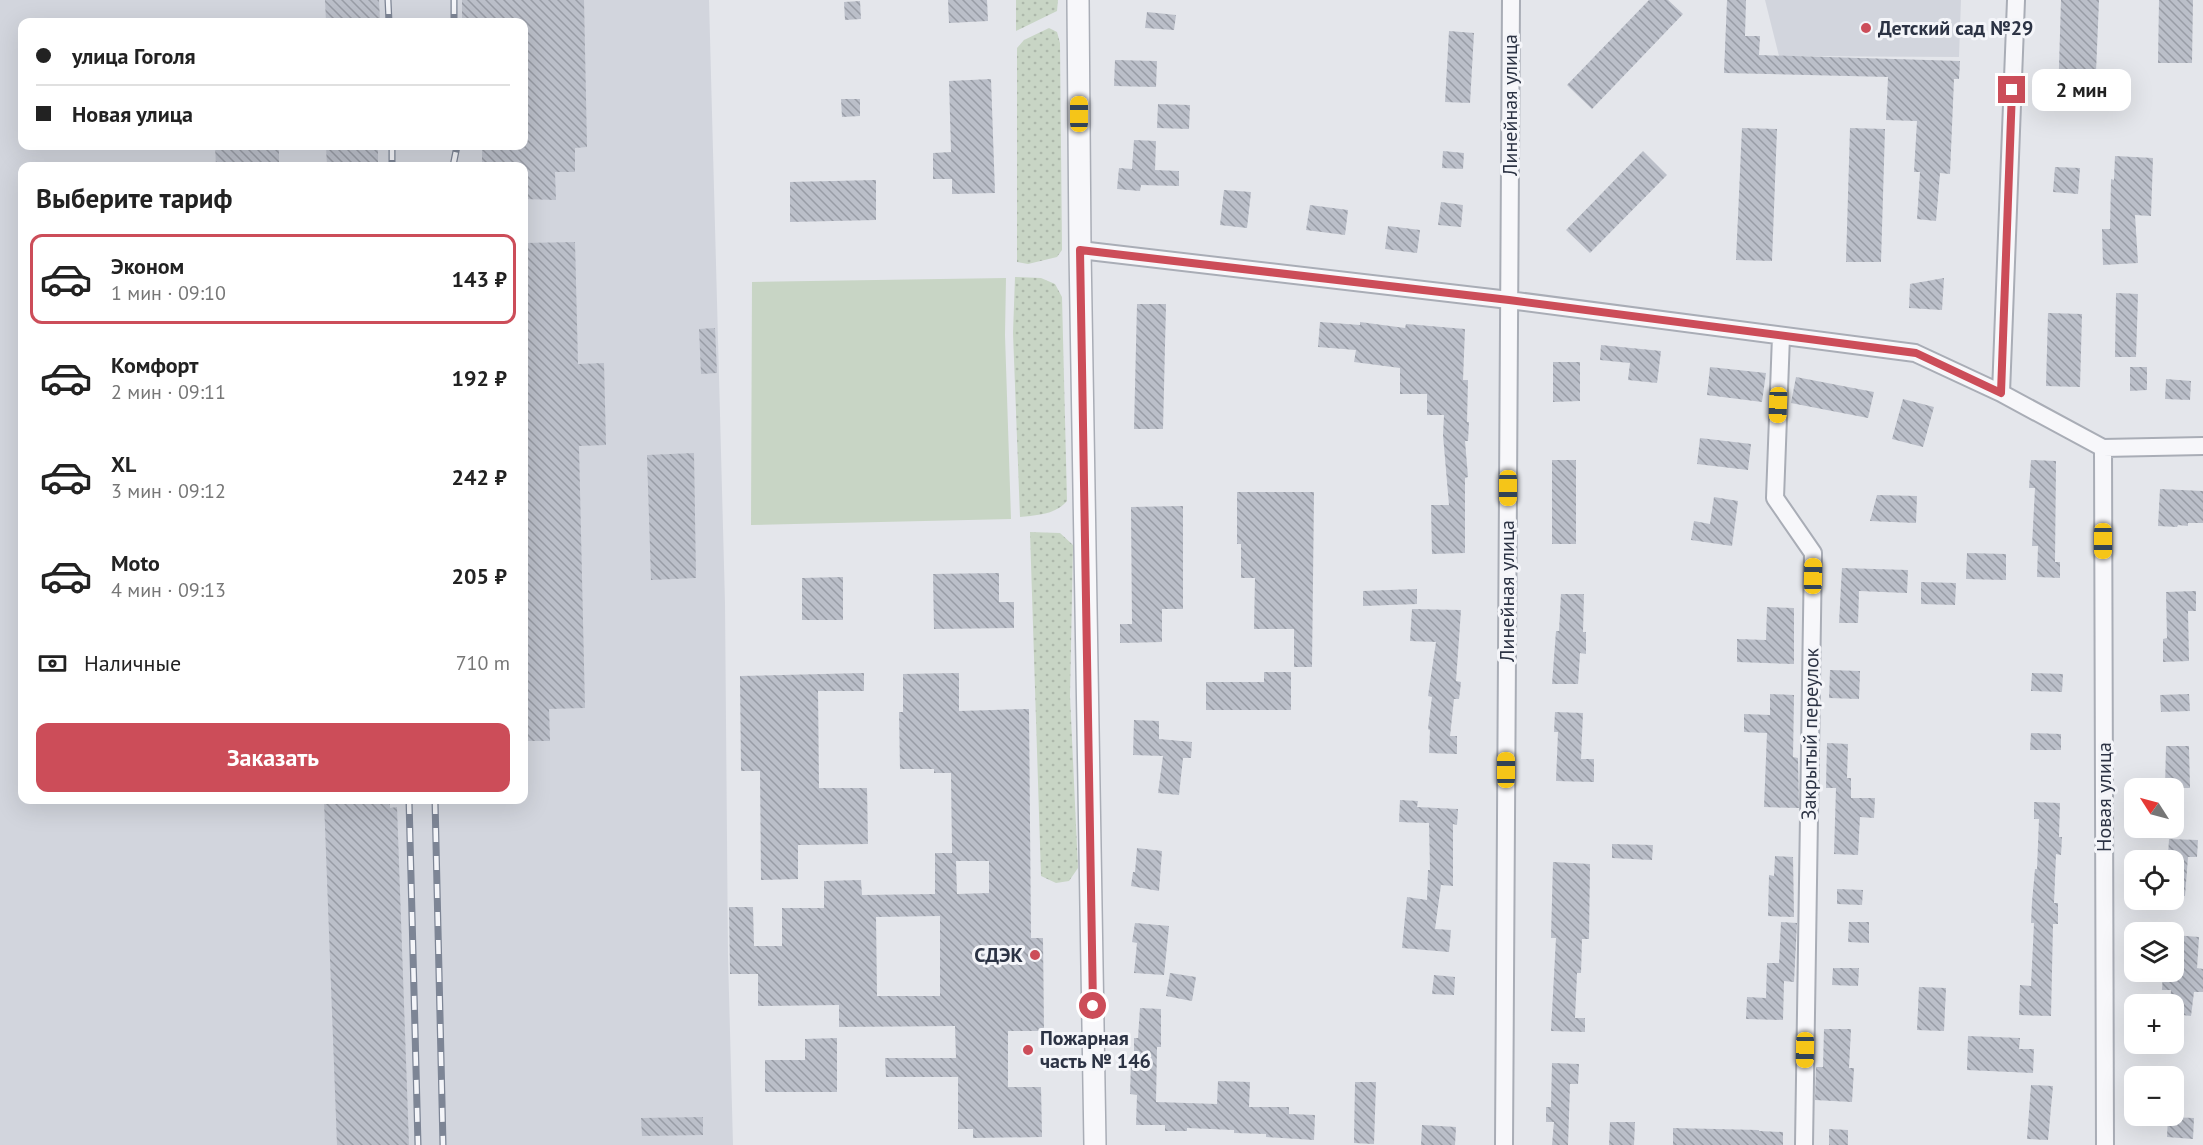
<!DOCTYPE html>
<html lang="ru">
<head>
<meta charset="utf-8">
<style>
	:root { --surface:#fff; --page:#f2f2f2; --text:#222; --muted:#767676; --line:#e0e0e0; --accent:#cc4d59 }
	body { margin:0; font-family:"PT Sans",sans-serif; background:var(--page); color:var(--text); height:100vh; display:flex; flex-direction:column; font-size:22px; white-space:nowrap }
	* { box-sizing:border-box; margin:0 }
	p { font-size:20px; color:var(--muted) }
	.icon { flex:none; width:33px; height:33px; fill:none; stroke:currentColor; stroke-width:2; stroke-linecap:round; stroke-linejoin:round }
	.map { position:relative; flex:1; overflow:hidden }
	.panel { position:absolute; left:18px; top:162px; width:510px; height:642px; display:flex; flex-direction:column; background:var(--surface); border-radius:12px; box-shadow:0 6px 24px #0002 }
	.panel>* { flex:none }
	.guide { position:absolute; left:18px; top:18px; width:510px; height:132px; border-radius:12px; box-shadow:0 6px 24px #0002; display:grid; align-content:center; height:132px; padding:0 18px; background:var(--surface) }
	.needle { width:39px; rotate:306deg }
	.tools { position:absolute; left:2124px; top:778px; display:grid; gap:12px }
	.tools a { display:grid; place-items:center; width:60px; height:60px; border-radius:12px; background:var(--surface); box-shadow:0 6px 24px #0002; font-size:30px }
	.end { position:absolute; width:27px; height:27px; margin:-14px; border:8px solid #cc4d59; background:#fff; box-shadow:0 0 0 3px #fff }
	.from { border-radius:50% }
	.bubble { position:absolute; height:42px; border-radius:12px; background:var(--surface); box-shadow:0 6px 24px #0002; font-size:20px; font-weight:700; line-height:42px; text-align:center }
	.car { position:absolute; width:18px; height:36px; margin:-18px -9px; border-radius:8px; box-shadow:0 0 4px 2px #0007; background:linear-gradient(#f5c518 24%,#345 0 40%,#f5c518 0 76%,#345 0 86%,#f5c518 0) }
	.guide b { display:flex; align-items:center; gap:21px; height:57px; font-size:22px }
	.guide b+b { border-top:2px solid var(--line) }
	.guide i { width:15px; height:15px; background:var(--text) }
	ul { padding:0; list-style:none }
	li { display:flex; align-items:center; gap:18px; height:90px; margin:0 12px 9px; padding:0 6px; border:3px solid transparent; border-radius:12px }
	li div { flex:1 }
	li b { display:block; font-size:22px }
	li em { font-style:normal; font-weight:700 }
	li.on { border-color:var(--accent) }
	li>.icon { width:54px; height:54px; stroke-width:1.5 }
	h2 { padding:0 18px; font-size:27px; line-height:72px }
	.pay { display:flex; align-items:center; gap:15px; height:66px; padding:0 18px; font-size:22px }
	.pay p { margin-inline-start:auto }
	.cta { display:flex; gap:12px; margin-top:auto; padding:12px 18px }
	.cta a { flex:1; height:69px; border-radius:12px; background:var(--accent); color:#fff; font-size:24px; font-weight:700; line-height:69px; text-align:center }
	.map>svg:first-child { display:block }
</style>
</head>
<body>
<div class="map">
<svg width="2203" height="1145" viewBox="0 0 2203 1145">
	<defs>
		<pattern id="grass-dots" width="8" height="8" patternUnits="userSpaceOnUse" patternTransform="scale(1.5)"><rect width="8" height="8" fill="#c8d5c5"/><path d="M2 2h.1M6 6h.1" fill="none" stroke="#acb7aa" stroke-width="1.8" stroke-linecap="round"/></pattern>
		<pattern id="building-back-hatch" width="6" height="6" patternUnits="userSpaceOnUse" patternTransform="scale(1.5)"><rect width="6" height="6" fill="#bbbfc9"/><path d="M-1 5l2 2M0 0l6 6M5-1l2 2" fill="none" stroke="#989ca5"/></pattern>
	</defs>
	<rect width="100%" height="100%" fill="#e4e6eb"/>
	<path fill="#d2d5dd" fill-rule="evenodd" d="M0,0H709L725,603L728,956L733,1145H0ZM22,22H524V146H22ZM22,166H524V800H22Z
		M1765,0H1961L1959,57L1779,56Z"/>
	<path fill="url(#grass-dots)" d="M1016,0H1058L1057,11L1016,31Z
		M1049,28L1057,32L1060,43L1062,250L1057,257L1028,264L1017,262V48L1024,40Z
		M1015,277L1041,278L1055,284L1062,297L1067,501C1055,515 1037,515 1020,517L1013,333Z
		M1030,532L1060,533L1073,545L1070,696L1078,868L1069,881L1056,883L1041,876Z"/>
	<path fill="#c8d5c5" d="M1006,278L1005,335L1011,519L751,525L752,282Z"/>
	<path fill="url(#building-back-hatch)" fill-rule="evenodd" d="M325,0H379L380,22H326Z
		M462,0H584L587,147L575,148V172H555L556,200L524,199V166H482V146H524V22H462Z
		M948,0H987L988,21L949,23Z
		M1649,0H1668L1683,14L1592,109L1567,85Z
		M1727,0H1746L1745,36H1760L1759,55L1960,61L1959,79H1954L1950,174L1940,173L1936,221L1917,219L1920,172H1914L1917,121L1886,120L1888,77L1724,73Z
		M2061,0H2099L2095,96L2085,95V101L2058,99Z
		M2159,0H2193L2192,63H2158Z
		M860,1L861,19L845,20L844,2Z
		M1147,12L1176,15L1174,30L1145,28Z
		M1449,31L1474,33L1470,103L1445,102Z
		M1115,60L1157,61L1156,87L1114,86Z
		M991,79L995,193L952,194V179H933V153L951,152L949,81Z
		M841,99H860V116L842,117Z
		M1158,104L1190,105L1189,129L1157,128Z
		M1742,128L1777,129L1772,261L1736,260Z
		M1850,128L1885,129L1881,262H1846Z
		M1134,140L1156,141L1155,170L1179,171V186L1141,185L1140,191L1117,189L1119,168L1132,169Z
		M215,146H279V166H216Z
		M326,146H378V166H327Z
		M1443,151L1464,153L1463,169L1442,168Z
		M1643,151L1667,175L1590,253L1566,230Z
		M2115,156L2153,158L2151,216L2135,215L2138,263L2103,265L2102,229H2110L2111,179L2114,180Z
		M2055,167L2080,168L2078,194L2053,192Z
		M876,180V220L790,222V182Z
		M1224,190L1251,192L1247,228L1220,225Z
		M1441,202L1463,205L1461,227L1438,225Z
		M1310,205L1348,210L1345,235L1306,230Z
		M1388,226L1420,230L1417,253L1385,249Z
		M575,242L578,364L604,363L606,445L579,446L585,708L549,709L550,741H524V243Z
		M1944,278L1942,310L1909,308L1910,284Z
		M2116,293L2138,294L2136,357H2115Z
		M1137,304H1166L1163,429H1134Z
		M2048,313L2082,314L2080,387L2046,386Z
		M1320,322L1360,325V322L1405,328L1406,324L1465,329L1463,380H1468L1467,422H1469L1468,441H1465L1468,477L1465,478V553L1432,554L1431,505H1449L1443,435L1444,415H1427V394H1400V368L1354,362L1356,350L1318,347Z
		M715,328L717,373L701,374L699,329Z
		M1601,345L1661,351L1657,383L1628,380L1630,363L1600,360Z
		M1553,362H1580V401L1553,402Z
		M1710,367L1766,373L1762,402L1707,395Z
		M2130,367H2147V390L2130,391Z
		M1796,377L1874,392L1868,418L1791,403Z
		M2166,379L2191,381L2190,400L2165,399Z
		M1903,399L1934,407L1923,447L1892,439Z
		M1700,438L1751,444L1748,470L1697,464Z
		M694,453L696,578L651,580L647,455Z
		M1552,460H1576V544H1552Z
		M2031,460L2056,461L2055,562H2060V578L2037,577L2038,546H2032L2035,488H2029Z
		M2160,489L2203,491V523H2188V526L2178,525L2177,527L2158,526Z
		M1237,492H1314L1312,667H1294V629H1254L1255,578H1241V544H1237Z
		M1877,495L1917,496L1916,523L1870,521Z
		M1714,497L1738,501L1732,546L1691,540L1694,521L1710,524Z
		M1183,506V609H1162V642L1120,643V624H1132L1131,507Z
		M1967,553L2006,554V580L1966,579Z
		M1842,568L1908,570L1907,593L1859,591L1858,623H1839Z
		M999,573V602H1014V628L934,629L933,574Z
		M843,577V620H802V578Z
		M1921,582L1956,583L1955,605L1921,604Z
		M1417,589V604L1363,606V591Z
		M2196,591V611H2188L2189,661L2163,662V639L2167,638L2166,592Z
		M1561,594H1584L1583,632H1586V654L1580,653L1578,684H1552L1556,631H1559Z
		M1767,607L1794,608V664L1737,662V639L1766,640Z
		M1412,609L1461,610L1456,681L1461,682L1459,699H1454L1450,736H1457V754L1429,753L1430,730L1428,729L1432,697L1428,696L1436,642L1410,641Z
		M1830,670L1860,671L1859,699L1829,698Z
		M1264,672H1291V710H1206V682H1264Z
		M864,673V691H818L819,788H867L868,844L798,845V879L761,880L760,771H741L740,676Z
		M959,673V711L1029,709L1031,938H1043L1044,1031H1008V1087H1041L1042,1137L973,1138V1129H958V1077H886L885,1058H956L955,1026L839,1027V1005L758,1006V974H730L729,907H753L754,946H782V908H824V881L861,880L862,895L935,894V853H952L951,773H934V769H900L899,712H903V674ZM956,861H989V893L957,894ZM940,916V996H877L876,917Z
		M2032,673L2063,674L2062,692L2031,691Z
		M1770,694L1794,695L1793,757L1798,758L1799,808L1764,807L1767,733L1744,732V714L1770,715Z
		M2189,694L2190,711L2161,712L2160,695Z
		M1555,712L1583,713L1581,759H1594V782L1556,781L1558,732H1554Z
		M1134,720L1159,721V739L1192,742L1191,758H1183L1179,795L1158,793L1163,756L1133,755Z
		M2031,733L2061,734V750H2030Z
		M1827,743L1848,744L1847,778H1851V798H1875L1874,818L1860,817L1858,855L1834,854L1836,788H1826Z
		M2166,746H2189L2190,788H2165Z
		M324,800H390V808L397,807L409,1145H337Z
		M1400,800L1418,801L1417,807L1458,809L1457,825L1453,824V886L1441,885L1435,929L1451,930L1449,952L1402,948L1407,897L1427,900L1428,870H1430L1429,823L1399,822Z
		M2034,802L2060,803L2059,837H2062L2061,855L2056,854L2054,903H2058V924H2053L2051,1016L2019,1015L2020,985L2031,986L2034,923H2031L2032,902L2035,869H2037L2039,819H2034Z
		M2169,839L2198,840L2197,857H2188L2185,896H2174V856H2168Z
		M1612,844L1653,845L1652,860L1612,858Z
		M1137,848L1162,851L1159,891L1131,886L1133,872H1135Z
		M1775,856L1793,857L1794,917L1768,916L1769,875L1774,876Z
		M1553,862L1590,864L1589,939H1582L1581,973H1577L1575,1018H1585V1032L1551,1031L1556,938H1551Z
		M1837,889L1863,890L1862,905L1837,904Z
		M1781,922L1797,923L1794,982L1784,981L1783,1020L1746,1019L1747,997L1766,998L1767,963H1779Z
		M1849,922H1869V943L1848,942Z
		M1135,923L1169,926L1164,975L1134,973L1137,943L1132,942Z
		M2174,935L2199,937L2197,968L2203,969V992H2194L2191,1016L2174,1014V1005H2170L2171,990H2162L2163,972H2174Z
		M1833,968H1859L1858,986L1832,985Z
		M1170,973L1196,977L1192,1001L1166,996Z
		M1434,975L1455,977L1454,995L1432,994Z
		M1919,987L1946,988L1944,1031L1917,1030Z
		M1140,1008L1161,1009V1047H1157L1156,1102L1217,1104L1218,1081L1250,1082L1249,1107H1289V1114L1315,1115L1314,1140L1266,1137V1134L1234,1133V1130L1187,1128V1131H1165V1125H1136L1137,1095L1130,1094L1131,1063H1134V1038H1138Z
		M1824,1029H1851L1849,1068H1854L1852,1102L1815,1100L1816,1067H1823Z
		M1968,1036L2020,1038L2019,1049H2034L2033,1073L1967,1070Z
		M837,1038V1092H765V1060H805V1039Z
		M1552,1063L1579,1064L1578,1084H1570L1568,1145H1552L1554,1122H1546V1107H1551Z
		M1355,1082H1376L1374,1144L1354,1143Z
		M2031,1085L2053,1086L2048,1140L2027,1139Z
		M703,1117V1135L642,1136L641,1118Z
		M2168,1117L2194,1118L2193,1139L2167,1137Z
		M1610,1122H1635L1634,1145H1609Z
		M1422,1125L1456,1127L1455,1145H1421Z
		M1673,1128L1759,1130V1131L1783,1132V1145H1673Z
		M1829,1129L1848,1130V1145H1829Z"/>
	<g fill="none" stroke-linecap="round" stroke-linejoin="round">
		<g stroke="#a9adb6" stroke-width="20">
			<path id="minor" d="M1080,250L1509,300L1915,353L2001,393L2103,448L2203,446
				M1781,336L1775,498L1813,553L1804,1145
				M2001,393L2016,0
				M2103,448L2105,1145
				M1504,1145L1511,0"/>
		</g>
		<g stroke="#a9adb6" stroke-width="24">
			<path id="tertiary" d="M1078,0L1080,250L1095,1145"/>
		</g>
		<use href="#minor" stroke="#f7f7fa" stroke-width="16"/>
		<use href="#tertiary" stroke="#f7f7fa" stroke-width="21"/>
		<g stroke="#7d8595" stroke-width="7">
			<path id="rail" d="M388,0L389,22
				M454,0V22
				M392,146V166
				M453,166L457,146
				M409,800L418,1145
				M435,800L443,1145"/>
		</g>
		<use href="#rail" stroke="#f4f5f9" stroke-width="4.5" stroke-dasharray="14" stroke-linecap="butt"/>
	</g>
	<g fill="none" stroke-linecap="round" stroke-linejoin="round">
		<path stroke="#cc4d59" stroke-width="8" d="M1093,1006L1080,250L1509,300L1916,353L2001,393L2012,90"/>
	</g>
	<g fill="#cc4d59" stroke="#f4f5f9" stroke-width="2">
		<circle cx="1866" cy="28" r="6"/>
		<circle cx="1035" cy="955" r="6"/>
		<circle cx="1028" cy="1050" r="6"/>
	</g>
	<g text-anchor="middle" stroke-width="6" stroke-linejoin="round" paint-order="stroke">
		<g font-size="20" font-weight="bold" fill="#2c3344" stroke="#f4f5f9" text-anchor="start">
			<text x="1878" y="35">Детский сад №29</text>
			<text x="1023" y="962" text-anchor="end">СДЭК</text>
			<text x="1040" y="1045">Пожарная<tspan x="1040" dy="23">часть № 146</tspan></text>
		</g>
		<g font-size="20" fill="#2c3344" stroke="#f4f5f9">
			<text transform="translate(1510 105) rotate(-90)" y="7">Линейная улица</text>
			<text transform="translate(1507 591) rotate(-90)" y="7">Линейная улица</text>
			<text transform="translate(1810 734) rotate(-89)" y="7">Закрытый переулок</text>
			<text transform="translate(2104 797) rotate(-90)" y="7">Новая улица</text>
		</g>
	</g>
</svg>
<div class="tools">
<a><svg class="needle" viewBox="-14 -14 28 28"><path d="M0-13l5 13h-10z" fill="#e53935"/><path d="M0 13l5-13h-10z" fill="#767676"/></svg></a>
<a><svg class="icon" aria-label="locate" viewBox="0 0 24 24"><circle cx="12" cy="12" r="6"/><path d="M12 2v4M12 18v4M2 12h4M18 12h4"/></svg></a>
<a><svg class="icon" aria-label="layers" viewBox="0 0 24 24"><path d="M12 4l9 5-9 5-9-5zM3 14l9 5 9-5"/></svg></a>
<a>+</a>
<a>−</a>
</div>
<i class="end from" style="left:1093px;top:1006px"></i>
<i class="end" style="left:2012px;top:90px"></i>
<div class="bubble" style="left:2032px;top:69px;width:99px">2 мин</div>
<i class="car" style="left:1079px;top:114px;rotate:0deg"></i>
<i class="car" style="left:1778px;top:405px;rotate:182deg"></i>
<i class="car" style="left:1508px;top:488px;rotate:180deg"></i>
<i class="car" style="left:2103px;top:541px;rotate:180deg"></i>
<i class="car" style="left:1813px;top:576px;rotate:1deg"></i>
<i class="car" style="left:1506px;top:770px;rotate:0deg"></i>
<i class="car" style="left:1805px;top:1050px;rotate:181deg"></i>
<div class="guide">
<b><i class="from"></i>улица Гоголя</b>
<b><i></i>Новая улица</b>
</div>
<section class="panel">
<h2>Выберите тариф</h2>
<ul>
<li class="on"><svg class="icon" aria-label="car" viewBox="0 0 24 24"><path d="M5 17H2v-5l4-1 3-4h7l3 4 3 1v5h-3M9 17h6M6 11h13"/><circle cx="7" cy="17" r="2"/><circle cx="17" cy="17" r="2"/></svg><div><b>Эконом</b><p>1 мин · 09:10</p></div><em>143 ₽</em></li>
<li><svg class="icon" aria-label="car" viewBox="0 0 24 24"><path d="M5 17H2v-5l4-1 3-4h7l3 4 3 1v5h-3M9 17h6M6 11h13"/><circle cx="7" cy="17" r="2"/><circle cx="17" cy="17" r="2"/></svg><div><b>Комфорт</b><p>2 мин · 09:11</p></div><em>192 ₽</em></li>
<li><svg class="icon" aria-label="car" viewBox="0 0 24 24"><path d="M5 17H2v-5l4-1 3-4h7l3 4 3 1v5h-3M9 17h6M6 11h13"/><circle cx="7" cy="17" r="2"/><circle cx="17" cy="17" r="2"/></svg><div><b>XL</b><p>3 мин · 09:12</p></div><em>242 ₽</em></li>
<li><svg class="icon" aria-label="car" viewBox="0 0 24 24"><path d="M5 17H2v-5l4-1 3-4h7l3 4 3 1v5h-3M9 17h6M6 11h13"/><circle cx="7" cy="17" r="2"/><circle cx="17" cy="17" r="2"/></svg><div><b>Moto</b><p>4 мин · 09:13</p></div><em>205 ₽</em></li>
</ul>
<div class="pay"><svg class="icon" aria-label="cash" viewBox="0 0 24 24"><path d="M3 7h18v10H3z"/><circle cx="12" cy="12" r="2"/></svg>Наличные<p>710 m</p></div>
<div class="cta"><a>Заказать</a></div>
</section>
</div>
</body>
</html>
